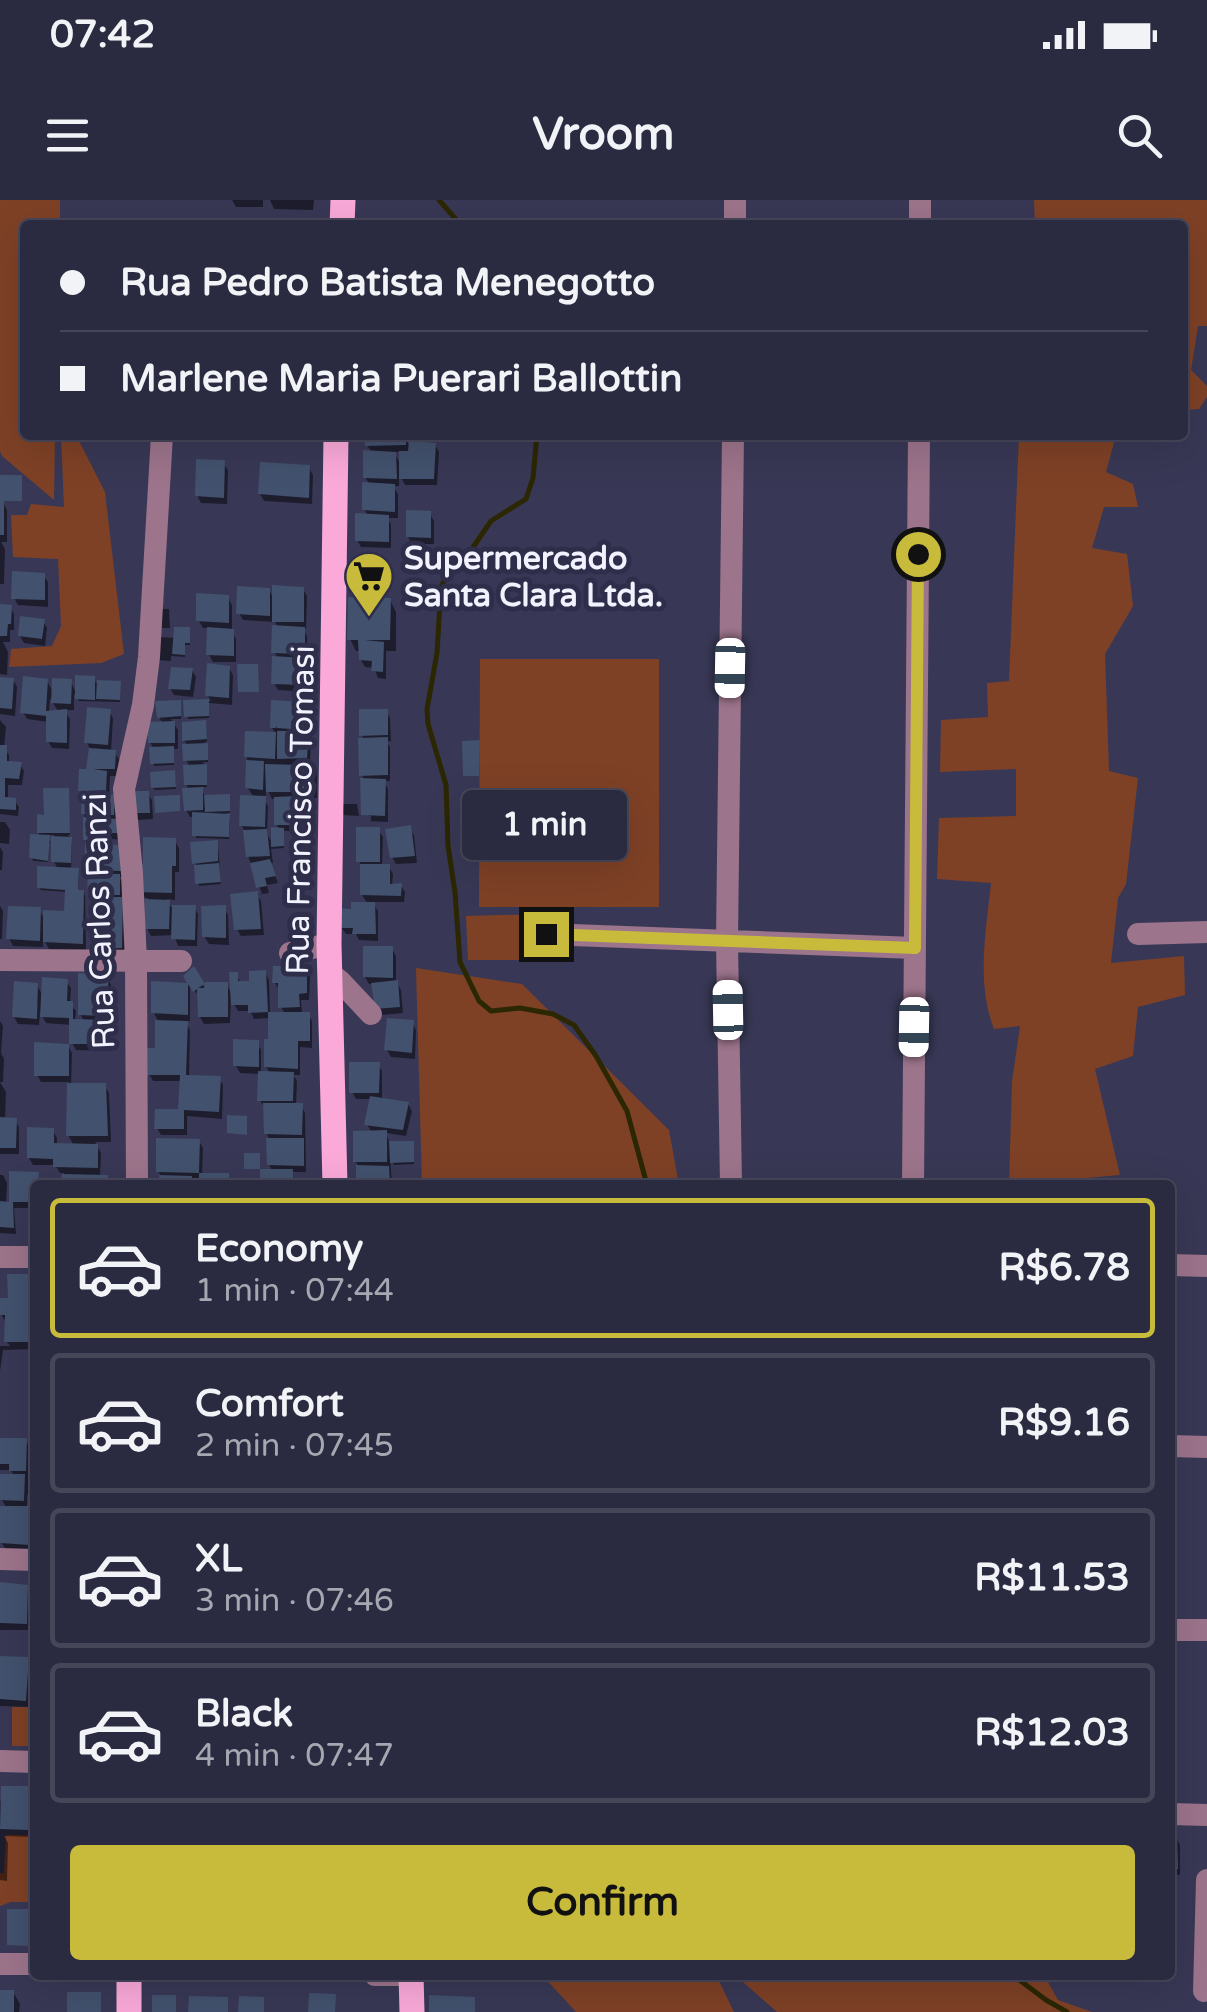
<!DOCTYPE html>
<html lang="en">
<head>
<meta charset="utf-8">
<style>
	:root { --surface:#2a2a40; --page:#323247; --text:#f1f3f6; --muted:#a5a7b1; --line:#464659; --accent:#c8bb3b }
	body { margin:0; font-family:"Varela Round",sans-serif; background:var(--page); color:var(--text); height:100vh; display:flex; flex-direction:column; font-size:38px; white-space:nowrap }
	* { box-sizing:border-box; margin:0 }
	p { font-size:32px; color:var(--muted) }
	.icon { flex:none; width:55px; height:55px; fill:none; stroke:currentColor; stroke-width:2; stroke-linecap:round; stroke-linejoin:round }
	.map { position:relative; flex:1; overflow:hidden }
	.details { position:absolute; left:30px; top:980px; width:1145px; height:800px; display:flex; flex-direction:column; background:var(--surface); border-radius:10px; box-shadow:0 10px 40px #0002,0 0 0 2px var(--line) }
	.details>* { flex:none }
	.hud { position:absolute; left:20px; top:20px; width:1168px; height:220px; border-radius:10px; box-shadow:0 10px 40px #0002,0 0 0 2px var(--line); display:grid; align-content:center; height:220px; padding:0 40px; background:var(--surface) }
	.end { position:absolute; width:45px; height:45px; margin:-22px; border:12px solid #c8bb3b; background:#111; box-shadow:0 0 0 5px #111 }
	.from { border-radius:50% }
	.bubble { position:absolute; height:70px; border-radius:10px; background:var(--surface); box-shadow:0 10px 40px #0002,0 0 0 2px var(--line); font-size:32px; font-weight:800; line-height:70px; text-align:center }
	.car { position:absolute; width:30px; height:60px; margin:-30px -15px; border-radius:12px; box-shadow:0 0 8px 2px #0007; background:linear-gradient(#fff 24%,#345 0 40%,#fff 0 76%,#345 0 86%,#fff 0) }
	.hud b { display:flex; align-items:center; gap:35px; height:95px; font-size:38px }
	.hud b+b { border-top:2px solid var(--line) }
	.hud i { width:25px; height:25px; background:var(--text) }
	ul { padding:18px 0 0; list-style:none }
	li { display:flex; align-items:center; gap:30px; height:140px; margin:0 20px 15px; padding:0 20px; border:5px solid var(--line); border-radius:10px }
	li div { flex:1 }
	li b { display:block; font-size:38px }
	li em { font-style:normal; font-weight:800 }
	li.current { border-color:var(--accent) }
	li>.icon { width:90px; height:90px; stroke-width:1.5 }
	.cta { display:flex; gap:20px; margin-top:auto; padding:20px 40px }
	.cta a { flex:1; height:115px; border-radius:10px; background:var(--accent); color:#111; font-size:40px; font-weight:800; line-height:115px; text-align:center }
	.status { display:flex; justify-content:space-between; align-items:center; height:70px; padding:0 50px; background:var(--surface); direction:ltr }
	.status svg { height:28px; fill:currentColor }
	header { display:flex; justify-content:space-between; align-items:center; height:130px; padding:0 40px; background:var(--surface); font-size:45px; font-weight:800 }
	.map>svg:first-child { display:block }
</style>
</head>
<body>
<div class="status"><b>07:42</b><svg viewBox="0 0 49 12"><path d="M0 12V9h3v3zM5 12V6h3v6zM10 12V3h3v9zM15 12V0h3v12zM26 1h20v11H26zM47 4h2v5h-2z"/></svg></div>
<header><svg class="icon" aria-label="menu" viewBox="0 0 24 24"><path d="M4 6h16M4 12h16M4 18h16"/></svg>Vroom<svg class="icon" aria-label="search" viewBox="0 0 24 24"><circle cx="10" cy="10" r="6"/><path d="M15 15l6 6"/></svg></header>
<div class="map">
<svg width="1207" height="1812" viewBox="0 0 1207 1812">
	<rect width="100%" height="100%" fill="#383856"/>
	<path fill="#7e4126" d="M0,0H60V25H25V235H55L54,300L2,256L0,251Z
		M1034,0H1207V126H1198L1191,170L1207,186V197L1199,209L1183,210L1182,25H1035Z
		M61,235H76L105,292L124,454L101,463L9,467L11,449L52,446L61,426L58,359L13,357L11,315H27L31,304L64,307Z
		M1019,235H1116L1106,272L1133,284L1138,307H1104L1092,348L1127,354L1133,406L1105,454L1109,571L1138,578L1126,684L1118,698L1111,763L1184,756L1185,795L1138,807L1133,856L1095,869L1120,975L1009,985L1012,881L1020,826L994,829C976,782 986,732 991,683L937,679L939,618L1016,616V569L940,572L941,520L988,517L987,483L1009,481Z
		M480,459H659V707H479Z
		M542,714V760H468L466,716Z
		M416,768L522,784L669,930L679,985H422Z
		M33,1432H35V1546H12V1507H32Z
		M32,1591H35V1702H11L0,1706V1673H4L6,1635H29Z
		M542,1775H716L734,1812H576Z
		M735,1775H1044L1058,1800L1092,1812H777Z"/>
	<path fill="#0007" fill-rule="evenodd" d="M232,0H263V7H236Z
		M270,0H314L313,10L274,9Z
		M367,235H408V244L435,245L439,252L437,285H405L399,274V286H393L398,294V318H387L391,324V348L361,347L357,340L368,316L364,309L370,285L365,277L372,253L367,245ZM394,252H402L401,265Z
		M223,263L228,270L227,304L201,303L197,295Z
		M309,268L313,275L312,304L264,301L260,294Z
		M0,303H3L7,310V342H1L5,349L4,384H0Z
		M430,314L434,321V344H412L408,337Z
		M43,375L48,382V407L18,405L14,398Z
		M303,389L307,396L306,429H303L307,436L308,461L304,460L308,467V492L278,490L274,483L278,458L274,452L278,428L275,422L243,420L239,413L269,390L275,401Z
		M228,398L232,405V431L236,439V462H213L209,455V428H203L199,421Z
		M390,400L396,412V451H386V479L378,478L374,468L365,467L361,460V451H356L350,439Z
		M0,407H10L14,414V430H10V442H3L8,452L7,475L0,474Z
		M157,409H169L170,428H158Z
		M43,421L47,428L45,446L24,443L20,436Z
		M189,429L190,445H185V457L171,456V461L157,460V437L176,438Z
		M229,468L233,475L232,505L209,503V518L188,519L186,502L211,501L208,496Z
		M192,470L196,477L193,497L174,495L170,488Z
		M94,478L96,483L119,484L120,502L79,501L74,493V510H64L70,519L69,549L52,548L48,541L49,522L27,519L23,512L47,481L54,493L70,481L77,494ZM50,498L56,508L59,512L49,513Z
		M0,479L13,480L17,487L15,516L0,514Z
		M302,504L306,512V532L311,541L310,564H313L317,571V598H296L300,606L301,631H284V648L271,649L273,663H270L278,683L267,685L269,693L257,695L261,701L264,735L241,736L237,729L233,696L262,694L248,656L245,632L242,626L254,598L248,588L247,557L276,534L272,528ZM266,587L272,599L277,598L276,624L280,630L273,644L267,634L268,606L262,596H266Z
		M181,505V519H171L178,530V549H174V565L154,566V549L150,542L163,524L159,517Z
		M109,511L113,518L111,552H114L119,559L118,576H110L109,597H113L121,640L112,639V648L123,677H119L123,683L125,754H99L95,747V703L90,694V675L87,669L90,647L85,639L84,596L81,590L89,572L91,550L87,543Z
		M386,511L390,518L391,541L387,542L390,547V581H384L388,589V622L368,621H371V616L364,614L365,581L362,575L365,541L362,535Z
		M0,520L6,527L4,548L9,555V564H20L24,571L22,585H8V600H14L19,607L18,616L0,614Z
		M204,521L206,525L207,542H204L208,548V562H203L207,569V587H200L206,598L230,599V613H226L230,619L229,639L196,638L195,617H190L186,610L189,590L186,584L190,567L186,560L188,547L184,540Z
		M175,576L176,589L155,590L153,588Z
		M68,591L70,635H68L72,642L71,670H78L79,673L78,692H83L85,695L86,750L49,749L43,738V747L13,746L9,738L39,710L45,720L69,713L67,692L41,690L39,687L58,669L54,662V635H47L51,644L49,643L48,662L33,661L32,658L39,637V617H46Z
		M147,593L152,600L153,619L136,620L132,612Z
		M343,604H357L359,616L343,615Z
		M0,622H5L10,630L9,644L0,643Z
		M409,628L414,635L417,663L396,664L392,657Z
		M378,630L383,637L382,667H389L393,674L392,686H401L405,692L404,702H372L378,711V741L359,740L356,734H346L341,727L354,711L368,704L362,695V668L359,661Z
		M175,641L179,648V672H175V700L166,699L171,707H194L198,714L197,746H178L174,735L151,736L147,728L148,698H145L141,691Z
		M216,641L218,645L221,684L199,686L193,644Z
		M0,647L3,652L2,670H0Z
		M0,679V706L3,711L2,739H0Z
		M224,708L228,715L229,745L209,744L204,736Z
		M392,749L396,756V781L401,790L403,813L381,815L374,784H369L365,777Z
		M306,769L310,776L309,800H301L302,814H308L312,821V848L300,847V875H293L297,881L296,906H301L305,913L306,972H292L295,985H262L273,972L269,965V938L266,933L264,907L260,900V874L240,873L236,866L257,843L261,850V879L270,874L266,866L271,842V818L254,819L250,811H238L231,799L230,823L204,824L200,817L199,791L196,793L186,776L194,770L207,792L227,785L233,796L236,775L241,783H252L265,773L269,780L270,814H285L281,807L279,790L275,783Z
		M107,777L111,785L109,822H106L110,829L109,851L76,850L72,843V825L46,823L40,812L39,825L18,824L14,817L37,785L43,796L66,781L71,788L70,804L76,811L75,821H84L80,814Z
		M153,784L190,785V821H185L190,830L189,878H219L223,885L222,919L187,916V935H161L157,928L180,912L182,881H153L149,874L158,851L159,823L154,813Z
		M0,821L3,826L1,853L4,859L3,882H0L6,892L5,920H15L19,927V954H0Z
		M412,822L416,830L415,859L391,857L387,850Z
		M68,846L72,853L71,886H105L109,893L111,942H95L101,953L100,977L107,978L111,985H53L64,982V973H60L55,965H33L29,958L53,931L57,938V945L74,946L68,935L69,882H41L37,875Z
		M378,864L382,871V900L408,904L412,911L406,936L386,933L390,944L413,943L414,964L394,965L390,957L392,985H358L359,967L355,961L372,933L367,924L372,899H356L352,892Z
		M199,941L203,948L202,976H228L232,985H201V979H191L194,985H162V978L158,971Z
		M11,974H37L41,985H35V1008H14L16,1034L0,1033V975H3L7,983L6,1004H12Z
		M29,1018H35V1040L29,1033Z
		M30,1077L35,1085L33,1117H35V1149L3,1150L0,1171V1146H10L7,1142L5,1121L1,1114Z
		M0,1241H26L30,1248L29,1268H35V1303L32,1302L27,1294V1308H31L35,1315L33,1351L6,1350L0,1340V1321L7,1309L2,1300L14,1276L11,1270H0Z
		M0,1385L26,1387L33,1399L35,1386V1430L30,1421V1430H0Z
		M0,1458L27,1460L31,1467L29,1507L0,1506Z
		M1171,1536L1177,1548L1176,1575H1170Z
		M28,1589L32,1596L30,1637L4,1636L8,1643L7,1681L0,1680V1600L2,1604Z
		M1170,1637L1176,1638L1180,1645V1675L1170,1674Z
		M13,1792L20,1804L19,1812H0V1793Z"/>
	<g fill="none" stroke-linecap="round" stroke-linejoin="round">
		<path stroke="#2b2703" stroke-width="5" d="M439,0L461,25
			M537,235L533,278L526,299L491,321L467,356L449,371L441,387L437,453L427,509L428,524L446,585L448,646L455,692L460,762L479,801L491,811L520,808L553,814L574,825L596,856L627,911L647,985
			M1013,1775L1046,1800L1067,1812"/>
	</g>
	<path fill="#42516d" d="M365,235H406V245L365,246Z
		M409,241L436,243L434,279H399V251H408Z
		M363,250L396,252L397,279L363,278Z
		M196,259L225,260L224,298L195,296Z
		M260,262L310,265L309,298L258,294Z
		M0,275H22V301H4V335H0Z
		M362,282L395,284V312L362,310Z
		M406,310L431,311V338L406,337Z
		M355,313L389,315V342L355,341Z
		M12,371L45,373V400L11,399Z
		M272,385L304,387V422H272Z
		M237,386L270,388V416L236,414Z
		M196,393L229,395V423L196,421Z
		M348,397L391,398L390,440H365L384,442L383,472L371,471L372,461L359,460L358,440H347Z
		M0,404L12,405L11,424H8L7,436H0Z
		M20,416L45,419L42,439L18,436Z
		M272,425L305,427V454L271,453Z
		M174,427H190V443H185V455L172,454Z
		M207,427L234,429V456L206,455Z
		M272,456L305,458V485L271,484Z
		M207,463L230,466L229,498L205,496Z
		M237,464H258L259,492H238Z
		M171,467L193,468L190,490L168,489Z
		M75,475L95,476V500L75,499Z
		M23,476L48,479L46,511L67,509V543L46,542V516L20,513Z
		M0,477L14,478L12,509L0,508Z
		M52,478L72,479L71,504L51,503Z
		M97,480L121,481L120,500L96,499Z
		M209,499V516L184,517L183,500Z
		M181,500V516L157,518L155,501Z
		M271,500L304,502V530L277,528V526L276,528H270Z
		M87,507L111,509L108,545L84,543Z
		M359,509H388V535L359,536Z
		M206,520L207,539L182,541V522Z
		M175,521V543H148L147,522Z
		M245,531L276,532L275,559L244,557Z
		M277,531H309L307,558L277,559Z
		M388,537V575L359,576L358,538Z
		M480,540L479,576H463L462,541Z
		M208,543V560L183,561L182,544Z
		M0,545H7V561L22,562L19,579L5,578V597L16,598V610L0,609Z
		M174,546V563L150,564L149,547Z
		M89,548L116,550L115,569H93L107,571L106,592L78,591L79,569H86Z
		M246,560L264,561L263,590L245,588Z
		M301,561H314V592H266L265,564L301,565Z
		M207,564V585H184L183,565Z
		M175,570L176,587L151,588L150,572Z
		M360,578L386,579L385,616L361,615Z
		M203,587V610L184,611L182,588Z
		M43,588H69L70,633H37V614L44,615Z
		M128,591H149L150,613H130Z
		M82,593L115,595L114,615L81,614Z
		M230,594V611L205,612L204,595Z
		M180,595V611L155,613L154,596Z
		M240,595L266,596L265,627L239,626Z
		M298,596V625H274V597Z
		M192,612L230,614L229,637L192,636Z
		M83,617L119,619L118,633H109V641L83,640Z
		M411,625L415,656L390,658L385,629Z
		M271,627L284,628V646L271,647Z
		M356,627H380V662H356Z
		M267,629L270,656L246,657L243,630Z
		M30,634L50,635L48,661L29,658Z
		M51,636L72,637L71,663L51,662Z
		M143,637L176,638V666H172V693L138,692L139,664H143Z
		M218,640V661L192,664L190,642Z
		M85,644L121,645V671L84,670Z
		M270,659L276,676L265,678L267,686L256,688L250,663Z
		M219,663L221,682L195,684L194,665Z
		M360,664H390V684L402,683L401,696L360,695Z
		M37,666L79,668L78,690H84L83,744L43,742V710L64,711L65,690L37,688Z
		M88,673L120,674V695H87Z
		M258,691L261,729L234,730L230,694Z
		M93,697H123L122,748H92Z
		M145,699L170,700L169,729H144Z
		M351,702H375L376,734H352L353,728H339V708L351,709Z
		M172,705H196L195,740L171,739Z
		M226,705V738L202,737L201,706Z
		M8,706L41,707L40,741L6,739Z
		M363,746H393V778L363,777Z
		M194,766L205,784L198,788H204L205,782H228V817H198L197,789L193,792L188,784V815L151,813V781L187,783L183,776Z
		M273,766H307V793L299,794L300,807L278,808V783H272Z
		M266,770L268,812L248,813V805H231L229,772H238V781H249V771Z
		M78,773L109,775L106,816L78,815Z
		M42,777L68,779L67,801H73V819L107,820L106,844H69V818L40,817Z
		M398,780L400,807L375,809L371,783Z
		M14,781L38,783L37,819L12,817Z
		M268,812H310V841H298V869L264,867V839H268Z
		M387,818L414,820L412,853L384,850Z
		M155,820L188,821L186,875L221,876L219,912L184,910V929H154L155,909H178L180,875H147L146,848H155Z
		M233,839L259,840V867L233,866Z
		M34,842L69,844V876H34Z
		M349,862H380L379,893H349Z
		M258,871L294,872L293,901H257Z
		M67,883H106L108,936H66Z
		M370,896L409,902L403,930L364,925Z
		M263,903H303L302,935L264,934Z
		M227,915L247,916V935L227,933Z
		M0,917L17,918L16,948H0Z
		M27,927L54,928V943L98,944V968L53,967V959L27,958Z
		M387,930V962H353V931Z
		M156,938L200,939L199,973H229V985H199V973L156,972Z
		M266,938H304V966L267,965Z
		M389,941H414V962L390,963Z
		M244,953H260V969H293V985H260V969H244Z
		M356,965L389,966L390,985H356Z
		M9,971L39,972L38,985H35V1002H13L14,1028L0,1027V1001L9,1002Z
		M62,974L108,975V985H51V981L61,980Z
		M159,975L192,976V985H160Z
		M7,1074H32L30,1115H35V1142H4L5,1115H0V1098H8Z
		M0,1238H27L26,1271H9V1264H0Z
		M0,1274H25L24,1301L0,1300Z
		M0,1306H33L30,1345L0,1343Z
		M0,1382L28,1385L27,1424L0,1423Z
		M0,1456L29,1457L26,1501L0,1499Z
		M1,1586H30L28,1630L0,1629Z
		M1170,1635H1177L1178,1669L1170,1668Z
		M7,1709H30V1746L7,1745Z
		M0,1790H14V1812H0Z
		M67,1792H101V1812H67Z
		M309,1793L336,1794L335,1812H308Z
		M152,1795H176V1812H152Z
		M429,1795L475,1797V1812H429Z
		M189,1796L228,1797V1812H188Z
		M239,1796L264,1797V1812H238Z"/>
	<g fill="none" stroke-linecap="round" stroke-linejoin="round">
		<path stroke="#9c748b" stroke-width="22" d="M735,25V0
			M920,25V0
			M546,734L915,748
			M1138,734L1207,732
			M290,753L329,744
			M0,760L181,761
			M330,773L340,781L371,814
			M137,985L136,762L132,673L124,589L143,505L149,457L162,235
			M731,985L727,741L733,235
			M913,985L919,235
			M0,1057H35
			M1170,1065L1207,1066
			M1170,1246L1207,1247
			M0,1359L35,1360
			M1170,1430H1207
			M0,1561L35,1562
			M1170,1614L1207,1615
			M0,1764H35
			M375,1775H409
			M1204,1791L1207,1680"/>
		<path stroke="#faa9d9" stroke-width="25" d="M342,25L343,0
			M335,985L329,744L336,235
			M129,1775V1812
			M411,1775L412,1812"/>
	</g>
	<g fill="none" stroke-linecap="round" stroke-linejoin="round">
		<path stroke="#c8bb3b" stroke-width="12" d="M546,734L915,748L918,354"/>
	</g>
	<defs>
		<g id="supermarket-pin" transform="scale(2.5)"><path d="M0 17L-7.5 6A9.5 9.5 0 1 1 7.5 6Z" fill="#c8bb3b" stroke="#2e2e4b"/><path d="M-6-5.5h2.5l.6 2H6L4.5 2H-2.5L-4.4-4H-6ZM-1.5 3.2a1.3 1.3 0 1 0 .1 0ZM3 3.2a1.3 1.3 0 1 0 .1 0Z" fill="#111"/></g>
	</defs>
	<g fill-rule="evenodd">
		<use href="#supermarket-pin" x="369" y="376"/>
	</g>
	<g text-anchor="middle" stroke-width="10" stroke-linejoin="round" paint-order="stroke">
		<g font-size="32" font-weight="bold" fill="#f2f2fe" stroke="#2e2e4b" text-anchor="start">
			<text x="404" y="369">Supermercado<tspan x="404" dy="37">Santa Clara Ltda.</tspan></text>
		</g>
		<g font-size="32" fill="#f2f2fe" stroke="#2e2e4b">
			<text transform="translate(300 610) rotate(-89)" y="11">Rua Francisco Tomasi</text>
			<text transform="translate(99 721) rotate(-92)" y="11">Rua Carlos Ranzi</text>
		</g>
	</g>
</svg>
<i class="end from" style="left:918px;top:354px"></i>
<i class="end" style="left:546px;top:734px"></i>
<div class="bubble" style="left:462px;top:590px;width:165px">1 min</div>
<i class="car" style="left:730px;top:468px;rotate:181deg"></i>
<i class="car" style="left:728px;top:810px;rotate:359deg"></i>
<i class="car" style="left:914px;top:827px;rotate:181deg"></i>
<div class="hud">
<b><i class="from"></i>Rua Pedro Batista Menegotto</b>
<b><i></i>Marlene Maria Puerari Ballottin</b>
</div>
<section class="details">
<ul>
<li class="current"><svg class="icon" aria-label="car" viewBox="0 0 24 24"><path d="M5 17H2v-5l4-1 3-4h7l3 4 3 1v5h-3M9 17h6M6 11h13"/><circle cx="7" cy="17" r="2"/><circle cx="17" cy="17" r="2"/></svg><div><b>Economy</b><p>1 min · 07:44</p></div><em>R$6.78</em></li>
<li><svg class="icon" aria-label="car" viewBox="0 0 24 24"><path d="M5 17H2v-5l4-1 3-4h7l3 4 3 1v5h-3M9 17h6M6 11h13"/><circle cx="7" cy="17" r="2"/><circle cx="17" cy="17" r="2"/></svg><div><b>Comfort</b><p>2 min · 07:45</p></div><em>R$9.16</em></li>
<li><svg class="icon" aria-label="car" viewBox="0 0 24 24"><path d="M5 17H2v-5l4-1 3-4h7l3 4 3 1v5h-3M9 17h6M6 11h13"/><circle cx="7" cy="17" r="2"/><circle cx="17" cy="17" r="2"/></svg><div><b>XL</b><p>3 min · 07:46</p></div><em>R$11.53</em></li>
<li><svg class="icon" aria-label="car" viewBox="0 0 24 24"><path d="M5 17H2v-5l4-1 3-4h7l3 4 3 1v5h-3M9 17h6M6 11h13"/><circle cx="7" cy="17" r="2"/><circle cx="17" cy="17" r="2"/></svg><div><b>Black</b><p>4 min · 07:47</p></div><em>R$12.03</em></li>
</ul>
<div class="cta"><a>Confirm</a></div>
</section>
</div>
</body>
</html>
